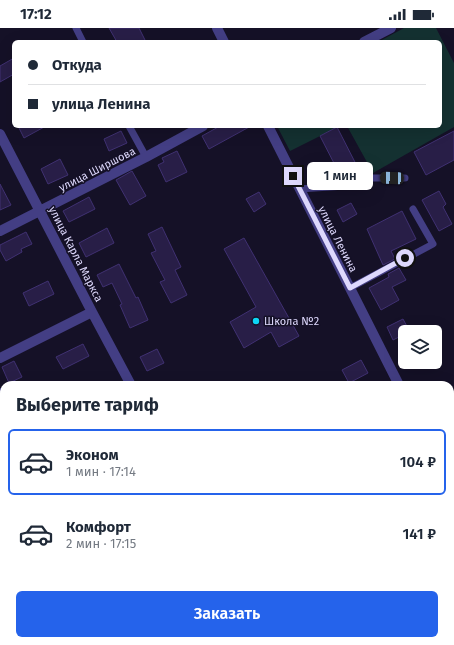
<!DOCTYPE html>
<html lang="ru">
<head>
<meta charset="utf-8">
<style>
	:root { --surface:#fff; --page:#f6f6f7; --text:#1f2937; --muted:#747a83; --line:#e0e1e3; --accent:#2563eb }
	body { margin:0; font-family:"Fira Sans",sans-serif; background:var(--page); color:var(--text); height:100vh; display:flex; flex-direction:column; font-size:15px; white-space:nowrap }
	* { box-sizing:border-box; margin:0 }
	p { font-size:13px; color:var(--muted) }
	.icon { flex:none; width:22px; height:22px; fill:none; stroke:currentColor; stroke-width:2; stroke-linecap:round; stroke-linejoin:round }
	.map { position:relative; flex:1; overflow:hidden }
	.panel { position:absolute; left:0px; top:353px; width:454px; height:264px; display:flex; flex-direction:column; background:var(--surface); border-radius:12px 12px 0 0; box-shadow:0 4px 16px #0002 }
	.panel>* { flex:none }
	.top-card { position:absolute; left:12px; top:12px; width:430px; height:88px; border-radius:6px; box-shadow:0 4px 16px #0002; display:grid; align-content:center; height:88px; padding:0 16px; background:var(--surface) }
	.fabs { position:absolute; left:398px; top:297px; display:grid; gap:8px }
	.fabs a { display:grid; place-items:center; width:44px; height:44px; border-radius:6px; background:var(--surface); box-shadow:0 4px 16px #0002; font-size:20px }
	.end { position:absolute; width:18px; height:18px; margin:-9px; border:5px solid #ded9fd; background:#111; box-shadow:0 0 0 2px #111 }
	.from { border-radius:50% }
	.bubble { position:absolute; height:28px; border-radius:6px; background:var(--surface); box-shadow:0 4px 16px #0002; font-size:13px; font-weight:600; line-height:28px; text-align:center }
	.car { position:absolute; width:12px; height:24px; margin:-12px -6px; border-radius:5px; box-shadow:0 0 3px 1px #0007; background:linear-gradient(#222 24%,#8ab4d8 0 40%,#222 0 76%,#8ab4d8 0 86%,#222 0) }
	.top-card b { display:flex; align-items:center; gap:14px; height:38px; font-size:15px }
	.top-card b+b { border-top:1px solid var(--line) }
	.top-card i { width:10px; height:10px; background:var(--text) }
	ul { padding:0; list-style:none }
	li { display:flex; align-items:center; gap:12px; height:66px; margin:0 8px 6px; padding:0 8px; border:2px solid transparent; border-radius:6px }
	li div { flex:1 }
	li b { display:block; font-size:15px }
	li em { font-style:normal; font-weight:600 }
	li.on { border-color:var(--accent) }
	li>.icon { width:36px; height:36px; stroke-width:1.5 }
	h2 { padding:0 16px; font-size:18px; line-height:48px }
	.action { display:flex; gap:8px; margin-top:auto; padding:8px 16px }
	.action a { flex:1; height:46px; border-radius:6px; background:var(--accent); color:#fff; font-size:16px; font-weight:600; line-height:46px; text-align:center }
	.status { display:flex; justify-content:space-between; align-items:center; height:28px; padding:0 20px; background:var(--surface); direction:ltr }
	.status svg { height:11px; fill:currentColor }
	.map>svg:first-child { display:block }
</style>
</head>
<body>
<div class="status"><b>17:12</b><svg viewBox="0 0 49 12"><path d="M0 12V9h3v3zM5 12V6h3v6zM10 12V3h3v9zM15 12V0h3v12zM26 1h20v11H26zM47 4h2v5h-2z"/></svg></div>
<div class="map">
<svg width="454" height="617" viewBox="0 0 454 617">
	<rect width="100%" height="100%" fill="#151127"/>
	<path fill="#143131" d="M404,0H436L454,35V99L373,145L347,98H440V14H378Z
		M277,98H340L290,123Z"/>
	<path fill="#281e47" stroke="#403172" d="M109,0H139L146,14H117Z
		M14,30V46L0,54V38Z
		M18,98H46L24,110Z
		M220,98H251L209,121L202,108Z
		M337,99L359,142L336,154L332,144L337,141L320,108Z
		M121,103L127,115L109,123L104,111Z
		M454,103V132L426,147L414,124Z
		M177,123L187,144L166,154L158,137L164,134L162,130Z
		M60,131L68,147L48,156L41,141Z
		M132,143L146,168L130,177L116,152Z
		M0,156L11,177L0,182Z
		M439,163L446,176L443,179L452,196L439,203L422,172Z
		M259,164L266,176L254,184L246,171Z
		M89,169L95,181L69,194L63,183Z
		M351,175L357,186L343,194L337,182Z
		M402,183L416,211L391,223L395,231L383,237L367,201Z
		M162,199L181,239L175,242L187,267L171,275L160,254L165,252L151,225L156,223L148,206Z
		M107,200L114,215L86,229L79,215Z
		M26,204L32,216L21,221L22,224L6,233L0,222V217Z
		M244,210L299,308L279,319L271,304L244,320L230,294L256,279L224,221Z
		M119,236L136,270L138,269L148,292L130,300L120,277L122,276L112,255L103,259L97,247Z
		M399,240L406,252L392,259L399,272L381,282L369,260L389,249L388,246Z
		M48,253L54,266L29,278L23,265Z
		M403,291L410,304H405V306L393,312L387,299Z
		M83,316L89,328L63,341L56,329Z
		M157,321L164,335L147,343L140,329Z
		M361,332L368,345L349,355L342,342Z
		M14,333L22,349L9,355L2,339Z"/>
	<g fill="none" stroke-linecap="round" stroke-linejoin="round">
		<path stroke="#433e84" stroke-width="7" d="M76,0L83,14
			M129,98L146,129
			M299,161L345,158L361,150H405
			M350,260L433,216L413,181"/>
		<path stroke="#433e84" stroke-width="10" d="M217,0L224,14
			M364,14L391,0
			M268,98L399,357
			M0,106L92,284L131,357
			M0,203L146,129L203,98
			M0,330L92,284
			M0,365L4,373
			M450,458L454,466
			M0,496L4,494
			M264,613L266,617"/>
	</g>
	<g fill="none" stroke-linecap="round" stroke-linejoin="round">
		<path stroke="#ded9fd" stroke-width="5" d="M293,148L350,260L405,230"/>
	</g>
	<circle fill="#0dd6f5" stroke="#151127" stroke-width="1.5" cx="256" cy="293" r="4"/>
	<g text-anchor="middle" stroke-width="3" stroke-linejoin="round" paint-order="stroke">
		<g font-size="11" fill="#ded9fd" stroke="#151127">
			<text transform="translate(97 141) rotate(-27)" y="4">улица Ширшова</text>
			<text transform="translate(338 211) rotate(63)" y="4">улица Ленина</text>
			<text transform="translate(76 226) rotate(63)" y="4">улица Карла Маркса</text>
		</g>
		<g font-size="11" fill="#ded9fd" stroke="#151127" text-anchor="start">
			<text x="264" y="297">Школа №2</text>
		</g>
	</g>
</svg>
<div class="fabs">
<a><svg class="icon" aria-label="layers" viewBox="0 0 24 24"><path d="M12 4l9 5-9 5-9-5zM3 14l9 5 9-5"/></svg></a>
</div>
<i class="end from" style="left:405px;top:230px"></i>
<i class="end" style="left:293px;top:148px"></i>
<div class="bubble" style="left:307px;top:134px;width:66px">1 мин</div>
<i class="car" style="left:392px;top:150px;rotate:272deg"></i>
<div class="top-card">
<b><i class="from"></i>Откуда</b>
<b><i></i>улица Ленина</b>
</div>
<section class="panel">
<h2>Выберите тариф</h2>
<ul>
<li class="on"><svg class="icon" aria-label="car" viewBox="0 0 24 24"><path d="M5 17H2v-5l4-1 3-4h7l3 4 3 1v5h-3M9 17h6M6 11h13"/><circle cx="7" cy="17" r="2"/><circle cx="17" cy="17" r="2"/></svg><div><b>Эконом</b><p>1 мин · 17:14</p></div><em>104 ₽</em></li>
<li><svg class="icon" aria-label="car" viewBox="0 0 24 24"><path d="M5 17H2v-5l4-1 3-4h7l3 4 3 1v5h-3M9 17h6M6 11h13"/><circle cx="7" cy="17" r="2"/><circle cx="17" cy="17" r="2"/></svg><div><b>Комфорт</b><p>2 мин · 17:15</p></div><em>141 ₽</em></li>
</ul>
<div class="action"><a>Заказать</a></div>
</section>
</div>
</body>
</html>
